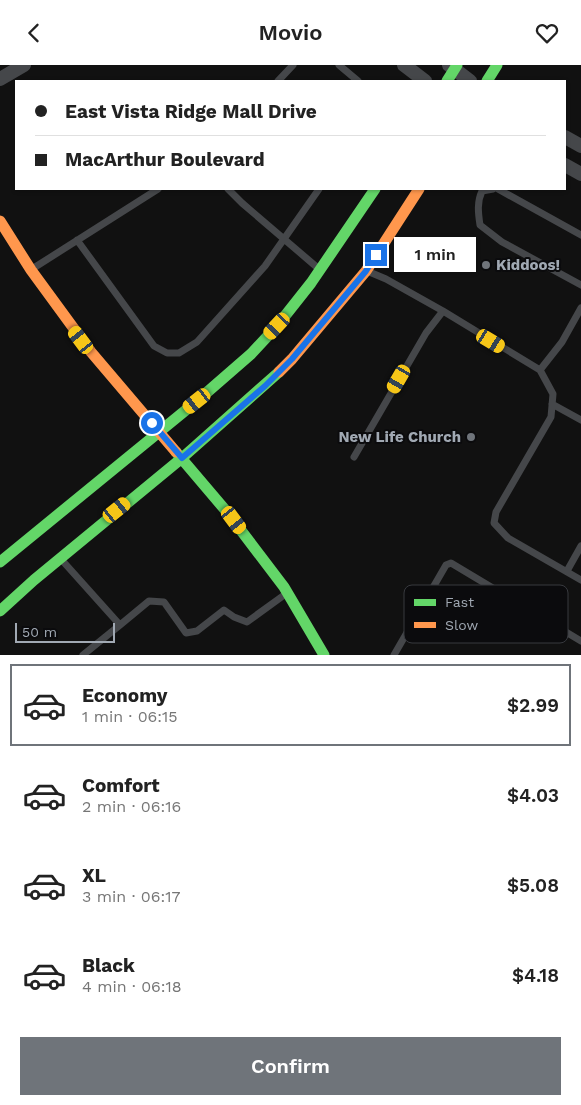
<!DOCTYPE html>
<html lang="en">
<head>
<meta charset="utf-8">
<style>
	:root { --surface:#fff; --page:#f6f6f6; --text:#222; --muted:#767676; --line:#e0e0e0; --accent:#6f747a }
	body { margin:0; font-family:"Work Sans",sans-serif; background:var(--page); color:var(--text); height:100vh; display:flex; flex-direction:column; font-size:19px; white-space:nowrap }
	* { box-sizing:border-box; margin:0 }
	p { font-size:16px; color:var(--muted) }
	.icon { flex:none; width:28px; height:28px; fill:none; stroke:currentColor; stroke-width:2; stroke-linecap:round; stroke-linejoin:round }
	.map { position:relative; height:590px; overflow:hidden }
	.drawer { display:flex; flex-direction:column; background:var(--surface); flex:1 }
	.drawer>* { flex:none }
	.top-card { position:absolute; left:15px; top:15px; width:551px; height:110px; border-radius:0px; box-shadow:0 1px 4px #0004; display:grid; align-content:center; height:110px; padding:0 20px; background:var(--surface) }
	.scale { position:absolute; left:15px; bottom:12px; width:100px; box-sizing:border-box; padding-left:5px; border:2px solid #a1a9b3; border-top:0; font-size:14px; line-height:18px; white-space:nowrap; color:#a1a9b3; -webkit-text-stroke:4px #0b0b0d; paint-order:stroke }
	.end { position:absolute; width:22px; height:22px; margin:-11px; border:6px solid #1a73e8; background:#fff; box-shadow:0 0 0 2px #fff }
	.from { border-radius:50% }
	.bubble { position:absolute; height:35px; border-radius:0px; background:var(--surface); box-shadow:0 1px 4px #0004; font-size:16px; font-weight:600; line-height:35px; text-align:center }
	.car { position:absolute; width:15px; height:30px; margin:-15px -8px; border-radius:6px; box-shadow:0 0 4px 1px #0007; background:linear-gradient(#f5c518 24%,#345 0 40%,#f5c518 0 76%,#345 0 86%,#f5c518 0) }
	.top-card b { display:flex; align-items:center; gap:18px; height:48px; font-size:19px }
	.top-card b+b { border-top:1px solid var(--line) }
	.top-card i { width:12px; height:12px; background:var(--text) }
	ul { padding:9px 0 0; list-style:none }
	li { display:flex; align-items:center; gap:15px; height:82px; margin:0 10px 8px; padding:0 10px; border:2px solid transparent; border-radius:0px }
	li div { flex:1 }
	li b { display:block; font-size:19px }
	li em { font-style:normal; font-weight:600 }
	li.active { border-color:var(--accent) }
	li>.icon { width:45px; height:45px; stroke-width:1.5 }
	.action { display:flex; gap:10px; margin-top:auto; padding:10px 20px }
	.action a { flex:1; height:58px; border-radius:0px; background:var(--accent); color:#fff; font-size:20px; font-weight:600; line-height:58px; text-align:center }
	header { display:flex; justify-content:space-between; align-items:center; height:65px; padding:0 20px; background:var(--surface); font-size:22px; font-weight:600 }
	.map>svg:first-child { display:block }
</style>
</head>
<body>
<header><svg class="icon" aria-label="back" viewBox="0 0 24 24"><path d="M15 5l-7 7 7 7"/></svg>Movio<svg class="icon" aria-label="heart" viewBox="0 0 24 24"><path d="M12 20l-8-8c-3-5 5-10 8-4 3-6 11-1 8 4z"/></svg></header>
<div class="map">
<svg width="581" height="590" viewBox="0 0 581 590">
	<rect width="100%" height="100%" fill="#111"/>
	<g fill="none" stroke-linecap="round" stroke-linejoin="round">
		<path stroke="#45474a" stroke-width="7" d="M339,0L358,16
			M278,16L293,0
			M228,124L242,138L319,204
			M493,124L482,126C477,137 478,147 480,160L502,177L581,220
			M498,124L581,170
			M77,175L154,281L167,288H179L197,277L265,201L319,124
			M32,204L158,124
			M367,206L386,214L443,246L540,305L553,329L551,352L496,447L494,458L508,473L581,515
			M540,305L562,277L581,243
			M552,339L581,355
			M354,392L426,268L443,246
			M60,493L120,560L149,536L164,537L186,568L197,566L224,545L234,552L247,557L287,528
			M567,506L581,481
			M83,590L120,560
			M394,590L446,500L451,498L581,576"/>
		<path stroke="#45474a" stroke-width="14" d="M404,0L425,16
			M449,0L470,16
			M0,14L24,0
			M565,72L581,81
			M565,100L581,109"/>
		<path stroke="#63d668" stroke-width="11" d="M447,16L457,0
			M487,16L497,0
			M176,387L227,447L284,522L324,590
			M0,497L197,336L251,289L277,261L311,218L375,124
			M0,546L34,515L182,393L279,307"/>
		<path stroke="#ff974d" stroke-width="11" d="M0,156L31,205L91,287L176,387
			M279,307L292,294L366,206L419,124"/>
	</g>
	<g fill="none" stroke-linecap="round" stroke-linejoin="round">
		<path stroke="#1a73e8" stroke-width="6" d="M152,358L182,393L265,321L292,294L366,206L376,190"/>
	</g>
	<g fill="#6f747a" stroke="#0b0b0d" stroke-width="2">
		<circle cx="486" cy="200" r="5"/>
		<circle cx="471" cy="372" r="5"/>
	</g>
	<g text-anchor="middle" stroke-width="4" stroke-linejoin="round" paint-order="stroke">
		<g font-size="15" font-weight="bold" fill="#a1a9b3" stroke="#0b0b0d" text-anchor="start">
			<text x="496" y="205">Kiddoos!</text>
			<text x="461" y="377" text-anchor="end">New Life Church</text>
		</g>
	</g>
	<rect x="404" y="520" width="164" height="58" rx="8" fill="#0b0b0d" stroke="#383a3f" stroke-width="1"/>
	<rect x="414" y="534" width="22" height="7" fill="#63d668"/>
	<rect x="414" y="557" width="22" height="6" fill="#ff974d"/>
	<g font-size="14" fill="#a1a9b3">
		<text x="445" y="542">Fast</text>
		<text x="445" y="565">Slow</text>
	</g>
</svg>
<div class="scale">50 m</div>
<i class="end from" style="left:152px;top:358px"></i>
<i class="end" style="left:376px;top:190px"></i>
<div class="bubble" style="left:394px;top:172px;width:82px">1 min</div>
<i class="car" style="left:277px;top:261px;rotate:223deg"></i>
<i class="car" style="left:81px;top:275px;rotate:323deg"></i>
<i class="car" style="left:491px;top:276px;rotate:121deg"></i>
<i class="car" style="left:399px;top:314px;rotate:210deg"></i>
<i class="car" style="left:197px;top:336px;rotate:232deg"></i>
<i class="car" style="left:117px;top:445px;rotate:51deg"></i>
<i class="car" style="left:234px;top:455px;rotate:143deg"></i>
<div class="top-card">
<b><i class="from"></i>East Vista Ridge Mall Drive</b>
<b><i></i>MacArthur Boulevard</b>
</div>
</div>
<section class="drawer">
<ul>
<li class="active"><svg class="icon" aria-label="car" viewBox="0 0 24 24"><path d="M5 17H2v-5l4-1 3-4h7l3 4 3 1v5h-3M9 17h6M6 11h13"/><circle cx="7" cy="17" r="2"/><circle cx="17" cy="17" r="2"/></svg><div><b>Economy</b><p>1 min · 06:15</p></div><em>$2.99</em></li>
<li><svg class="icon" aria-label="car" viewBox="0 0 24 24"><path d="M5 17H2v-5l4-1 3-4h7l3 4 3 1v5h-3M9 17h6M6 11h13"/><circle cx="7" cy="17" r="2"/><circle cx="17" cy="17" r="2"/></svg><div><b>Comfort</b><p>2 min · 06:16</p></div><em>$4.03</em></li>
<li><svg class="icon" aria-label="car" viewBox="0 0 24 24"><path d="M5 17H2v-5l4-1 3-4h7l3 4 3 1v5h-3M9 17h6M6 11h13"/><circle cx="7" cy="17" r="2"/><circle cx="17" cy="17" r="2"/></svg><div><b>XL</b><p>3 min · 06:17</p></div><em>$5.08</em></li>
<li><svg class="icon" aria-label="car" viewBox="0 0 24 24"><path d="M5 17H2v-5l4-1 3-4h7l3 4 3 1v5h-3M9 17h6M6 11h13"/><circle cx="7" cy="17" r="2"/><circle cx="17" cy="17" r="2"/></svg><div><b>Black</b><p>4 min · 06:18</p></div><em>$4.18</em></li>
</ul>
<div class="action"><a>Confirm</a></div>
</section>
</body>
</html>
